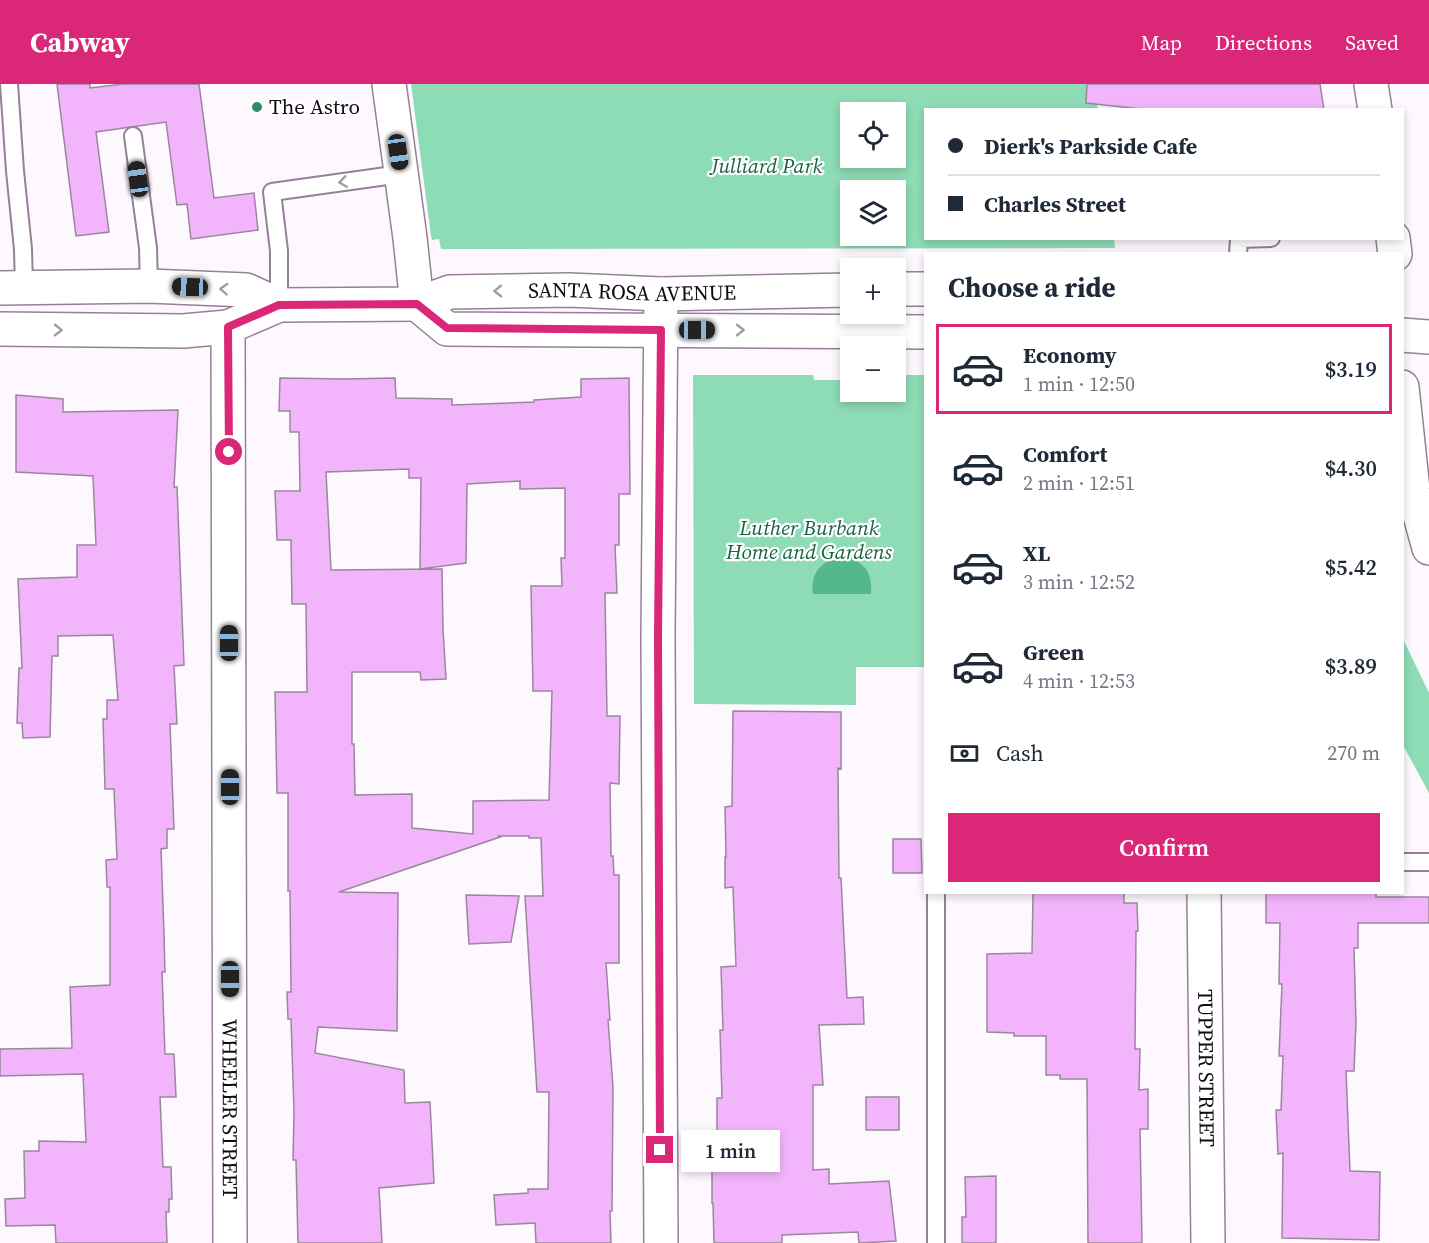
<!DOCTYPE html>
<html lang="en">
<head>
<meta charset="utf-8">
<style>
	:root { --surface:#fff; --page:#f6f6f7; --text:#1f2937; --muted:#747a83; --line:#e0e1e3; --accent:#db2777 }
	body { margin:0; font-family:"Source Serif 4",serif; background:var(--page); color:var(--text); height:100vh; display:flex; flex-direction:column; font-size:22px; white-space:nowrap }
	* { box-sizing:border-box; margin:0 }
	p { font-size:20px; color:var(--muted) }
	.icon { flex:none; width:33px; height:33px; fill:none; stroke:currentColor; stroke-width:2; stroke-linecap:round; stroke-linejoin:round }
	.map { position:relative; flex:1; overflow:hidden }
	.sheet { position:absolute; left:924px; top:168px; width:480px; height:642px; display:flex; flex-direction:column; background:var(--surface); border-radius:0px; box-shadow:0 3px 9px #0003 }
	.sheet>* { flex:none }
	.banner { position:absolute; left:924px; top:24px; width:480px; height:132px; border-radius:0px; box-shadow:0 3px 9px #0003; display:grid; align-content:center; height:132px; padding:0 24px; background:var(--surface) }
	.fabs { position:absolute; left:840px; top:18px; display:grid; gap:12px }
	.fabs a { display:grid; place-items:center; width:66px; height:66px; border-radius:0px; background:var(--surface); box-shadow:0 3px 9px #0003; font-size:30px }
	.end { position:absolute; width:27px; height:27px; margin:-14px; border:8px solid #db2777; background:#fff; box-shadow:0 0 0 3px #fff }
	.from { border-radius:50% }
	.bubble { position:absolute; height:42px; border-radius:0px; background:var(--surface); box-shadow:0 3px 9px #0003; font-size:20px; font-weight:600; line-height:42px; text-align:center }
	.car { position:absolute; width:18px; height:36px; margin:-18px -9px; border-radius:8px; box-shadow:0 0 4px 2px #0007; background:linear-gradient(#222 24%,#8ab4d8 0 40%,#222 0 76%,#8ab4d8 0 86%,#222 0) }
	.banner b { display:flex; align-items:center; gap:21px; height:57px; font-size:22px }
	.banner b+b { border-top:2px solid var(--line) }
	.banner i { width:15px; height:15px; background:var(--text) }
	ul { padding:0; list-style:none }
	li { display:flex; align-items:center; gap:18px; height:90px; margin:0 12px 9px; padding:0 12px; border:3px solid transparent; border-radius:0px }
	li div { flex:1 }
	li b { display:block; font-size:22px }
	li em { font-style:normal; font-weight:600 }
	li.current { border-color:var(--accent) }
	li>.icon { width:54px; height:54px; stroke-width:1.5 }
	h2 { padding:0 24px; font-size:27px; line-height:72px }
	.pay { display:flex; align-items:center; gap:15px; height:66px; padding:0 24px; font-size:22px }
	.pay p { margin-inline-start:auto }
	.action { display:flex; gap:12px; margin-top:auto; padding:12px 24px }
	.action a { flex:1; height:69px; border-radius:0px; background:var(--accent); color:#fff; font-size:24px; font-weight:600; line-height:69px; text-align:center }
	header { display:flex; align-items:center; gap:36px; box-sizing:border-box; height:84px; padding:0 30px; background:var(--accent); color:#fff }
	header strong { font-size:28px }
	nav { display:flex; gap:33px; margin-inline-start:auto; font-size:21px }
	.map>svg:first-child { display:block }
</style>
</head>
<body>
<header>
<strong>Cabway</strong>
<nav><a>Map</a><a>Directions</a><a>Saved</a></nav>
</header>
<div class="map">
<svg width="1429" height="1159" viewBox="0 0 1429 1159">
	<rect width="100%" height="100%" fill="#fcf8fd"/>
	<path fill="#8edcb5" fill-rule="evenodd" d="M411,0H1094L1098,25L926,26V154L1114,155L1115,164L441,165L439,155L432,156L431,152ZM850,28H896V74H850ZM850,106H896V152H850Z
		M693,291H813L814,296H850V308H896V291H925V583H856V621L694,620Z
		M1402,553L1429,609V709L1403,661Z"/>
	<path fill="#54b88a" d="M839,473C862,474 873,487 871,510H813C810,490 820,478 839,473Z"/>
	<path fill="#f2b5fc" stroke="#9b869e" stroke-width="1.5" fill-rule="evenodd" d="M57,0H90V4L123,0H199L214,114L254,109L258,146L191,155L187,120L177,121L166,38L96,48L109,148L76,152Z
		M1087,0H1320L1324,26H1150L1086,19Z
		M280,294L345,295L395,294L396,314L452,315V321L534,318V316L581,313V295L629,294L630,410H619V461H615L617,509H605L607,632H620L619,700L610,699L611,772H613L614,791H619V879H606L610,936H608L613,1003L612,1127H610L611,1159H536L535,1139L496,1141L494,1111L528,1109V1105H548L549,1008H537L525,812H543L541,754H529V752H498L500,753L339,808L398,809L397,947L318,943L315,969L404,986L405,1019L430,1018L434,1099L379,1104L382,1159H298L296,1076H293L294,1028L291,935H288L287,908H291L290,807H288V709H277L275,608H307L306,520H292L291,456H277L275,407H300L299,348H290V327H279ZM409,385V394H421L420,485L466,479L467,400L520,397V405L565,404V474H561L562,502H531L533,607H552L549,716L473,717V750L412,744V710L355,711L354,660H352V588H420L421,596L446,595L443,545L442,485L331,486L326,388Z
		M16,311L63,315V328L178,326L174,403H177L184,581L174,582L177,640H170L174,745H167V764L161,765L164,850L165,888H162L165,970H174L176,1013H160L163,1083H171L172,1115H169V1128H166L167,1159H56L55,1141L6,1142L5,1115L25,1114L24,1067H39V1057L86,1058L83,990L0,992V965L72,964L70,903L110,901V803H107L106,776L117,775L114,705H105L103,635H107V616H118L113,551L58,552V572H52L50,653L23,654L22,639H17L19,584H22L18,495L77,493V461H96L93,392L16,388Z
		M733,627L841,628V685L838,684L839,794H841L847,914L863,913L864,940L819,941L823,1001H813V1086L829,1085V1100L889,1097L896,1157L859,1159L858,1148L782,1151V1159H714L713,1119H712V1073H717V1014H722L720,946H723L721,883L736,882L733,803L725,804V773H726L725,723L732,722Z
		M893,755H921L922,789H893Z
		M1124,808V819H1137L1138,847H1136L1135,965H1140L1139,1006L1148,1005V1045H1140L1142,1159H1088L1087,995H1060V991H1046V952H1014V949L987,948V870L1032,869L1033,809Z
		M1266,808H1376V813H1429V839H1358V864H1354L1356,939L1354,987H1346L1350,1087L1380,1088L1379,1156L1282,1154L1283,1069L1278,1070L1276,1026H1281L1283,972H1279L1282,900H1279L1280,839H1266Z
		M466,811L519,812L511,858L469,860Z
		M866,1013H899V1046H866Z
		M996,1092V1159H962V1133H966L965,1093Z"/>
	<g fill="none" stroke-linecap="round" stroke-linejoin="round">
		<g stroke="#958098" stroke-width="20">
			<path id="lane" d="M9,0L15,87L23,165L24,203
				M133,52L148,164L149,202
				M1238,170L1239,155L1271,154
				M279,221V167L272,108L401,90
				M1402,778H1429
				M936,1159V808"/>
		</g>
		<g stroke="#958098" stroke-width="36">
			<g id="street">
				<path d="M389,0L410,154L417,220"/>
				<path d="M1371,0L1375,26"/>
				<path d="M1393,154L1395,170"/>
				<path id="s1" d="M228,243L230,1159"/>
				<path id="s2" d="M1204,808L1208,1159"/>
				<path d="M661,1159L658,553L661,210"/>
			</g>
		</g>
		<g stroke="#958098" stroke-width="36">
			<g id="secondary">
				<path d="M0,204L149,202L246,206L279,221"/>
				<path d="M896,205H926"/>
				<path d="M417,220L447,245L926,248"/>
				<path id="s3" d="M0,245L183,247L228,243L279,221L417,220L450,208L569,206L661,210L850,206"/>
				<path d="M1402,251L1429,253"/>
				<path d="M1402,303L1413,406L1429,464"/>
			</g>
		</g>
		<use href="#lane" stroke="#fff" stroke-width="16"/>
		<use href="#street" stroke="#fff" stroke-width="33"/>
		<use href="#secondary" stroke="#fff" stroke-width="33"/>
	</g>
	<defs><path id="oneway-chevron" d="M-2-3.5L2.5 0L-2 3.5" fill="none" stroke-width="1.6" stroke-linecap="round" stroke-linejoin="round" transform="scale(1.5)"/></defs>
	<g stroke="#a09da1">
		<use href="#oneway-chevron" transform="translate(343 98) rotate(172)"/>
		<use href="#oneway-chevron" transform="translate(224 205) rotate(-177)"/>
		<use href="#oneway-chevron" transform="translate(498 207) rotate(179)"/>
		<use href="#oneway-chevron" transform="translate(58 246) rotate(1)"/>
		<use href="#oneway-chevron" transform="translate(740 246)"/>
	</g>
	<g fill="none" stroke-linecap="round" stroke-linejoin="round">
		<path stroke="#db2777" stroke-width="8" d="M229,368L228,243L279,221L417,220L447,244L661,246L658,553L660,1066"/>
	</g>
	<circle fill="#2d8c64" stroke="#fff" stroke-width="2" cx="257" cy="23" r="6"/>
	<g text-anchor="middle" stroke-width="4.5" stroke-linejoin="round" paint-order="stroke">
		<g font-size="21" fill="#120b14" stroke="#fff" text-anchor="start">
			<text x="269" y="30">The Astro</text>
		</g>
		<g font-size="21" font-style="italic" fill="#1a6446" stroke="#fff">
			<text x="767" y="89">Julliard Park</text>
			<text x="809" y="451">Luther Burbank<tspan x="809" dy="24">Home and Gardens</tspan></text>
		</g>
		<g font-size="21" fill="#120b14" stroke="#fff">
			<text dy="7" stroke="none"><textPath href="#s3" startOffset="639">SANTA ROSA AVENUE</textPath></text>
			<text dy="7" stroke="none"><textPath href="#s2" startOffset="176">TUPPER STREET</textPath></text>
			<text dy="7" stroke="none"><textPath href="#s1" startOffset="782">WHEELER STREET</textPath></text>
		</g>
	</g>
</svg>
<div class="fabs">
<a><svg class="icon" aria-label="locate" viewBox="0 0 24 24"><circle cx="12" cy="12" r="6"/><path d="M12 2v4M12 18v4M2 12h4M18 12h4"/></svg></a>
<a><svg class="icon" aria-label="layers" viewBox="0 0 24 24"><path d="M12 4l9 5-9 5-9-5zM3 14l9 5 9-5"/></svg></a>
<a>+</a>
<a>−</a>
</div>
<i class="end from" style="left:229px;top:368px"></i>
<i class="end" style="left:660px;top:1066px"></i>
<div class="bubble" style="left:681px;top:1046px;width:99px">1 min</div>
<i class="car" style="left:398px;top:68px;rotate:172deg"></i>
<i class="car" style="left:138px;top:95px;rotate:352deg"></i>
<i class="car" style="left:190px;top:203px;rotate:272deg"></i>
<i class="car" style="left:697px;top:246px;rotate:90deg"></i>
<i class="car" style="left:229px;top:559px;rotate:0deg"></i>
<i class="car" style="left:230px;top:703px;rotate:0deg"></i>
<i class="car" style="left:230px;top:895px;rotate:180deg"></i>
<div class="banner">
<b><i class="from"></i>Dierk's Parkside Cafe</b>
<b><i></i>Charles Street</b>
</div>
<section class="sheet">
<h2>Choose a ride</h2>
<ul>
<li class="current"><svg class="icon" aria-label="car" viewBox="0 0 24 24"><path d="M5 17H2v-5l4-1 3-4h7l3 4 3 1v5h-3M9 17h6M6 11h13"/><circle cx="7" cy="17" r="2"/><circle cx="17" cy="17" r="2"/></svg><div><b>Economy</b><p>1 min · 12:50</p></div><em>$3.19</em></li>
<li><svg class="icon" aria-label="car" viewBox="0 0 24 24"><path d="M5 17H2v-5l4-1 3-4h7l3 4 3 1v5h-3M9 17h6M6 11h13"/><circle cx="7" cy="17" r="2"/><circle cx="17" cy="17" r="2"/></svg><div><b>Comfort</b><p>2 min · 12:51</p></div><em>$4.30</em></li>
<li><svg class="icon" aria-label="car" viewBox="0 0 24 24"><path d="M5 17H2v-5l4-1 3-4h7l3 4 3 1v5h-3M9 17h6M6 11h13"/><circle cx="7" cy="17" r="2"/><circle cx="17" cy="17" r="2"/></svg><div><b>XL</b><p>3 min · 12:52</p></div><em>$5.42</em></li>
<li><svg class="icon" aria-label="car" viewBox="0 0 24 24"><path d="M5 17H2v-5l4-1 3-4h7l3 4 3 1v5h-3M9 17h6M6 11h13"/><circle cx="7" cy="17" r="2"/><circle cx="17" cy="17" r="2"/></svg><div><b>Green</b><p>4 min · 12:53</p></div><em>$3.89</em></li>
</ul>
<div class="pay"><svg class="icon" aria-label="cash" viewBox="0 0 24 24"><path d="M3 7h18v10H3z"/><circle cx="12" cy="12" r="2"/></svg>Cash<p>270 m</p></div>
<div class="action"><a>Confirm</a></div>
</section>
</div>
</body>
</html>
